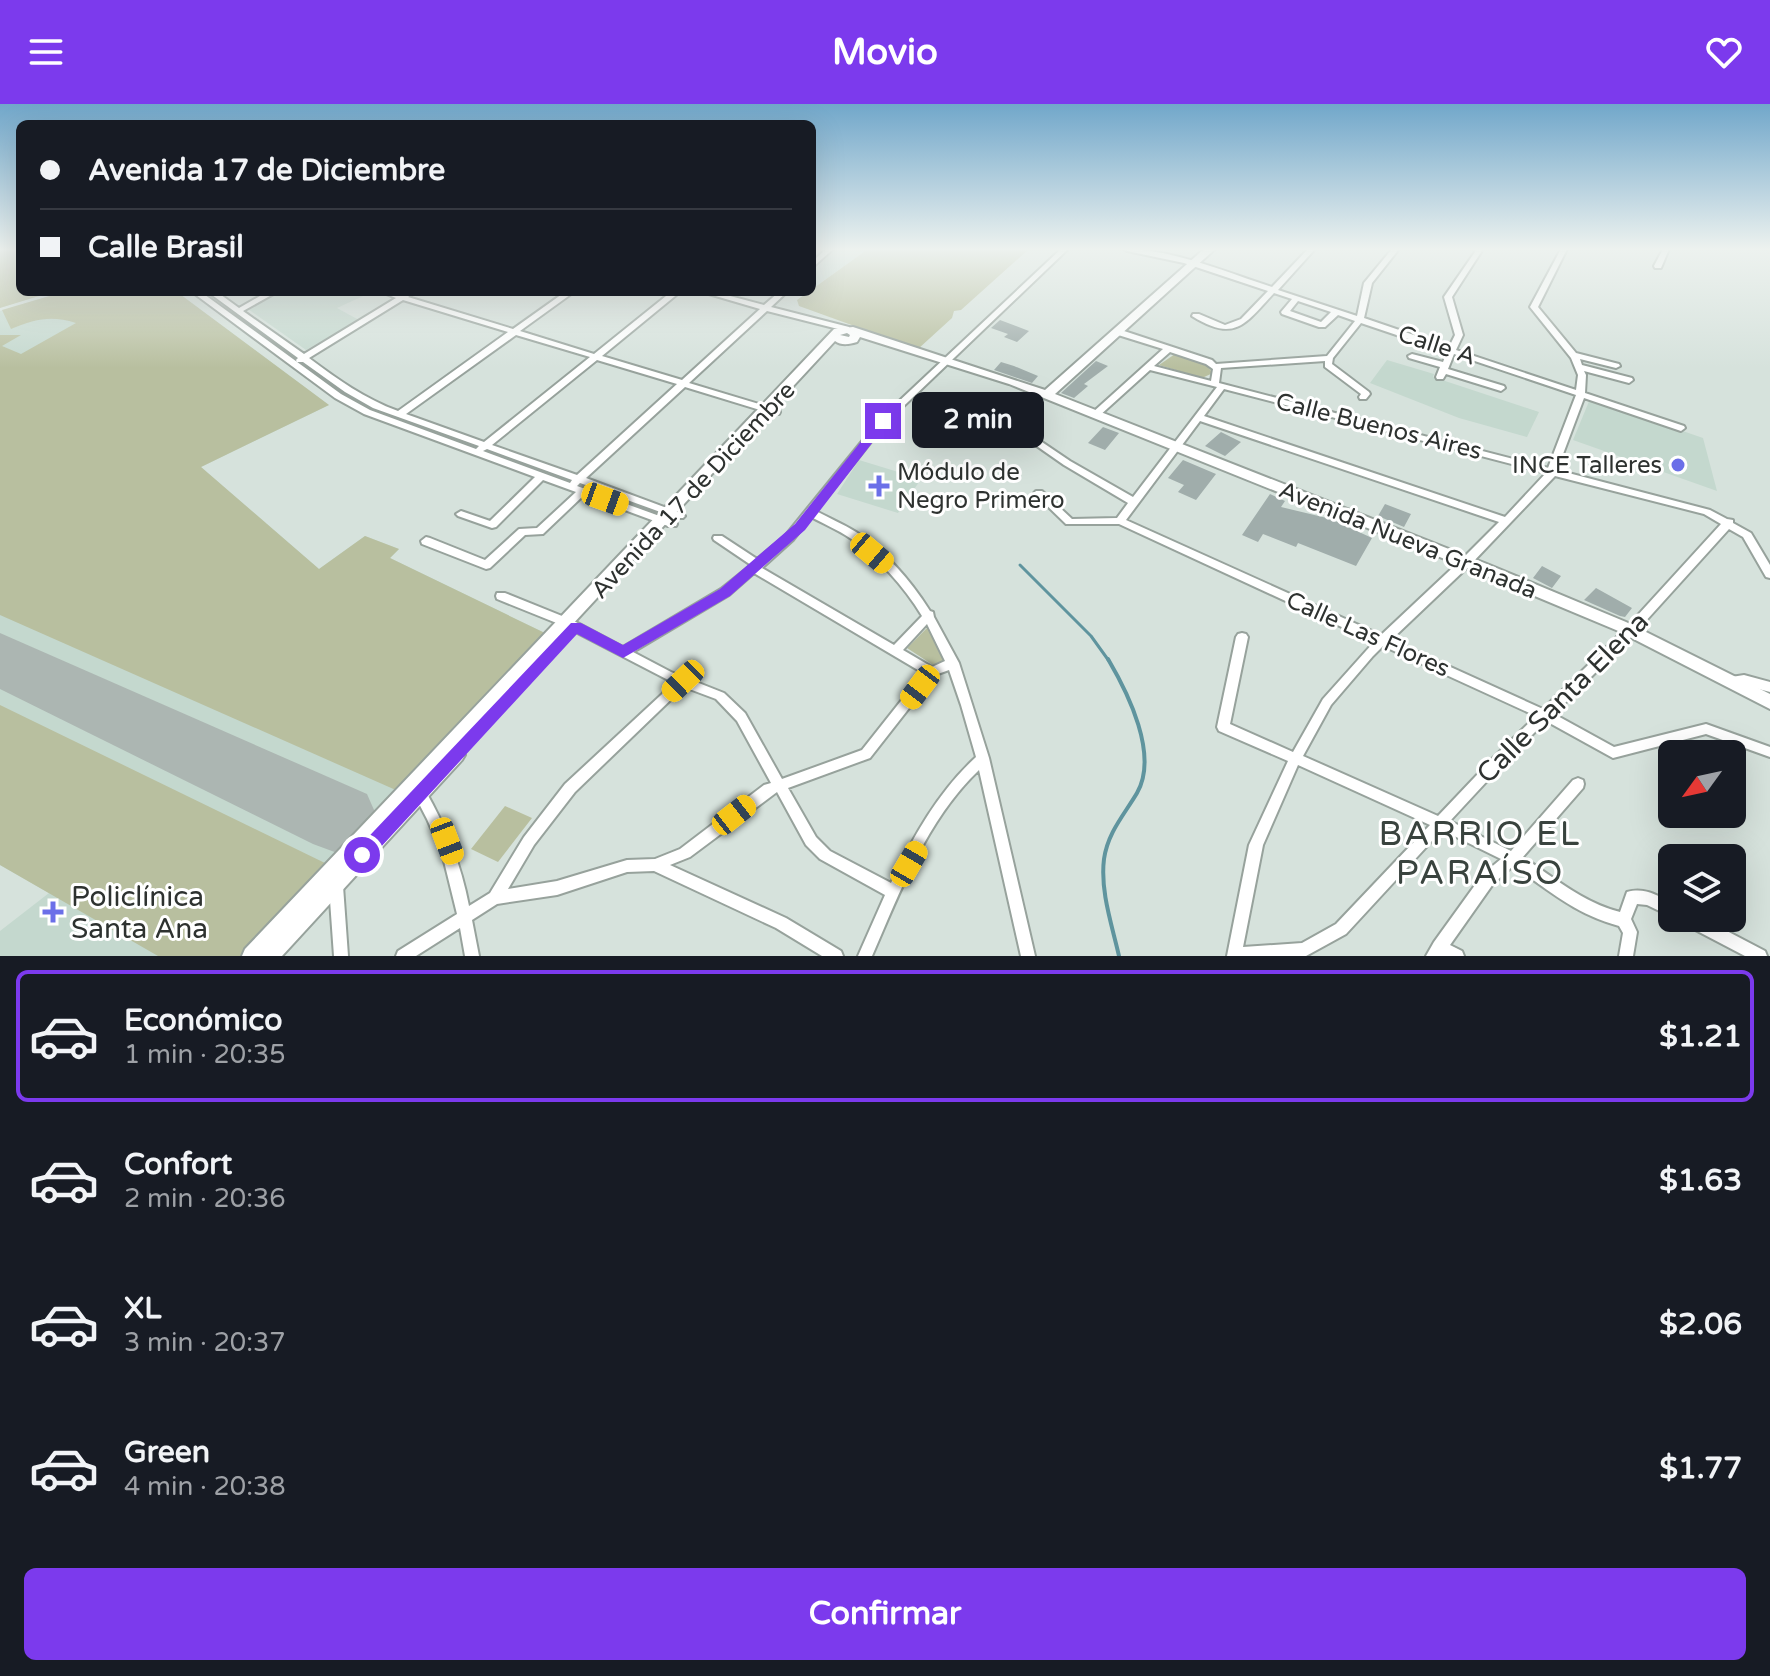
<!DOCTYPE html>
<html lang="es">
<head>
<meta charset="utf-8">
<style>
	:root { --surface:#171b24; --page:#20242c; --text:#f1f3f6; --muted:#9ea1a6; --line:#363941; --accent:#7c3aed }
	body { margin:0; font-family:"Varela Round",sans-serif; background:var(--page); color:var(--text); height:100vh; display:flex; flex-direction:column; font-size:30px; white-space:nowrap }
	* { box-sizing:border-box; margin:0 }
	p { font-size:26px; color:var(--muted) }
	.icon { flex:none; width:44px; height:44px; fill:none; stroke:currentColor; stroke-width:2; stroke-linecap:round; stroke-linejoin:round }
	.map { position:relative; height:852px; overflow:hidden }
	.details { display:flex; flex-direction:column; background:var(--surface); flex:1 }
	.details>* { flex:none }
	.top-card { position:absolute; left:16px; top:16px; width:800px; height:176px; border-radius:12px; box-shadow:0 8px 32px #0002; display:grid; align-content:center; height:176px; padding:0 24px; background:var(--surface) }
	.needle { width:52px; rotate:237deg }
	.tools { position:absolute; left:1658px; top:636px; display:grid; gap:16px }
	.tools a { display:grid; place-items:center; width:88px; height:88px; border-radius:12px; background:var(--surface); box-shadow:0 8px 32px #0002; font-size:40px }
	.end { position:absolute; width:36px; height:36px; margin:-18px; border:10px solid #7c3aed; background:#fff; box-shadow:0 0 0 4px #fff }
	.from { border-radius:50% }
	.bubble { position:absolute; height:56px; border-radius:12px; background:var(--surface); box-shadow:0 8px 32px #0002; font-size:26px; font-weight:700; line-height:56px; text-align:center }
	.car { position:absolute; width:24px; height:48px; margin:-24px -12px; border-radius:10px; box-shadow:0 0 6px 2px #0007; background:linear-gradient(#f5c518 24%,#345 0 40%,#f5c518 0 76%,#345 0 86%,#f5c518 0) }
	.top-card b { display:flex; align-items:center; gap:28px; height:76px; font-size:30px }
	.top-card b+b { border-top:2px solid var(--line) }
	.top-card i { width:20px; height:20px; background:var(--text) }
	ul { padding:14px 0 0; list-style:none }
	li { display:flex; align-items:center; gap:24px; height:132px; margin:0 16px 12px; padding:0 8px; border:4px solid transparent; border-radius:12px }
	li div { flex:1 }
	li b { display:block; font-size:30px }
	li em { font-style:normal; font-weight:700 }
	li.current { border-color:var(--accent) }
	li>.icon { width:72px; height:72px; stroke-width:1.5 }
	.cta { display:flex; gap:16px; margin-top:auto; padding:16px 24px }
	.cta a { flex:1; height:92px; border-radius:12px; background:var(--accent); color:#fff; font-size:32px; font-weight:700; line-height:92px; text-align:center }
	header { display:flex; justify-content:space-between; align-items:center; height:104px; padding:0 24px; background:var(--accent); color:#fff; font-size:36px; font-weight:700 }
	.map>svg:first-child { display:block }
</style>
</head>
<body>
<header><svg class="icon" aria-label="menu" viewBox="0 0 24 24"><path d="M4 6h16M4 12h16M4 18h16"/></svg>Movio<svg class="icon" aria-label="heart" viewBox="0 0 24 24"><path d="M12 20l-8-8c-3-5 5-10 8-4 3-6 11-1 8 4z"/></svg></header>
<div class="map">
<svg width="1770" height="852" viewBox="0 0 1770 852">
	<rect width="100%" height="100%" fill="#d6e2dc"/>
	<path fill="#c4d8ce" d="M836,145H868L812,185V167Z
		M63,188H177L329,301L201,363L319,465L365,432L399,445L390,454L549,531L242,852H0V827L49,789L0,761V207Z
		M280,188H372L337,204L359,216L306,246L248,205Z
		M1387,256L1434,270L1433,273L1539,308L1527,333L1459,314L1370,279Z
		M1590,295L1703,334L1717,387L1573,336Z
		M859,356L921,375L898,409L837,390Z"/>
	<path fill="#b8bf9f" d="M0,145H20V188H52L0,204Z
		M868,145H1029L961,206L954,207L952,214L918,245L799,202L797,196Z
		M63,188H177L329,301L201,363L319,465L365,432L399,445L390,454L549,531L398,687L0,511V231H21L2,242L21,250L76,219C51,211 35,215 11,225L2,206Z
		M1175,250L1205,260L1213,269L1202,274L1159,261Z
		M929,522L946,556L933,561L907,544Z
		M0,601L327,760L242,852H158L0,761Z
		M505,702L532,714L498,758L471,745Z"/>
	<g fill="none" stroke-linecap="round" stroke-linejoin="round">
		<path stroke="#5f949e" stroke-width="3" d="M1020,461L1091,532L1109,557"/>
		<path stroke="#5f949e" stroke-width="4" d="M1108,555C1128,589 1159,651 1137,689C1124,711 1108,728 1104,755C1100,787 1112,821 1119,852"/>
		<path fill="#acb6b2" fill-rule="evenodd" d="M0,529L367,690L378,715L367,740L340,750L313,740L0,585Z"/>
	</g>
	<path fill="#a0adab" d="M1000,216L1029,227L1017,238L1004,233L1008,230L991,224Z
		M1096,257L1108,262L1084,280L1088,282L1074,294L1061,289Z
		M1001,258L1014,262L1038,272L1032,279L994,266Z
		M1103,323L1119,329L1105,346L1088,339Z
		M1221,328L1241,338L1225,352L1205,342Z
		M1183,356L1216,370L1196,396L1178,388L1184,381L1168,374Z
		M1270,390L1285,397L1281,403L1331,415L1372,434L1356,462L1298,439L1296,443L1263,430L1258,438L1242,431Z
		M1385,400L1411,410L1404,423L1378,412Z
		M1542,462L1561,472L1552,484L1533,474Z
		M1596,484L1632,504L1625,513L1620,512L1584,496Z"/>
	<g fill="none" stroke-linecap="round" stroke-linejoin="round">
		<g stroke="#97a29c" stroke-width="4">
			<path id="street" d="M826,145H833L812,164V158Z
				M1061,145H1068L886,319L816,407C829,414 843,420 856,428C886,448 911,477 930,507L933,508L934,513L959,559L989,654L1035,852H1021L979,666C927,715 900,788 872,852H858L885,791L820,755L806,741L777,688L690,753L670,761L786,814L841,847L843,852H822L776,824L654,767L627,768L557,791L497,800L472,816L479,852H465L460,824L416,852H396L398,847L457,810L442,749L427,715L414,690L415,686L420,684L425,686C446,723 461,760 469,802L490,789L524,733L565,680L674,579L564,522L497,495L496,492L497,489H505L572,516L623,543L721,485L751,461L714,436L713,434L714,432H722L757,455L785,432L880,315ZM811,413C824,420 838,426 850,434C879,455 903,481 922,512L894,541L762,464L793,436ZM754,469L923,569L862,646L782,675L745,609L724,589L671,568L633,548L729,491ZM927,520L945,557L932,563L903,546ZM949,566L961,601L976,653C938,688 913,733 891,779L830,747L816,733L788,684L870,654L935,571ZM684,583L716,595L737,617L771,679L764,681L680,745L655,755L627,756L557,777L508,785L534,741L575,688Z
				M1124,145C1173,145 1225,168 1272,183L1308,145H1315L1278,186L1357,212L1364,179L1392,145H1399L1372,179L1364,214L1449,243L1455,231L1444,193L1477,145H1483L1452,193L1463,231L1456,246L1576,286L1578,271L1571,254L1530,203L1561,145H1567L1538,203L1576,249L1619,260L1620,262L1616,264L1580,255L1582,261L1632,274L1633,276L1629,279L1584,267L1586,271L1585,289L1684,322L1685,324L1681,327L1678,326L1584,294L1557,366L1710,406L1727,415L1733,416V419L1751,429L1770,461V474L1766,473L1743,433L1729,425L1634,530L1554,610L1614,643L1706,620L1770,643V653L1706,630L1613,654L1546,617L1501,662L1450,717L1511,747L1573,676L1578,674L1583,676L1584,680L1583,684L1523,753C1555,774 1582,798 1620,808L1627,788C1644,783 1657,791 1672,799V813L1647,801L1637,800L1631,815L1637,828L1633,852H1619L1623,829L1619,822C1575,810 1550,787 1513,762L1493,780L1450,841L1462,847L1464,852H1426L1434,838L1483,770L1501,755L1442,726L1346,830L1306,852H1227L1249,741L1288,657L1219,627L1217,623L1236,533L1238,530L1242,529L1246,530L1248,533L1230,620L1293,648L1323,595L1374,538L1119,420H1066L1036,391L1034,389L1036,387H1042L1072,415L1117,414L1128,399L1064,361L1001,317L1037,286H1043V290L1011,317L1070,357L1133,393L1217,283L1150,266L1098,313H1092L1091,311L1092,309L1163,245L1115,230V226H1121L1212,256L1216,260L1327,252L1355,217L1338,211L1325,223H1319L1282,210L1281,208L1292,195L1274,189C1245,220 1235,239 1192,212L1193,210H1199L1225,221L1241,215L1268,187L1184,159L1127,147ZM1298,197L1331,208L1321,218L1290,207ZM1361,219L1447,248L1443,258L1412,250L1408,252L1409,254L1440,263L1436,273L1437,275H1443L1446,270L1501,287L1505,284L1504,282L1448,265L1454,250L1576,291L1548,364L1219,279L1221,264L1325,257V263L1361,290L1359,293L1360,295H1366L1370,290L1369,288L1332,260L1333,254ZM1170,248L1206,260L1213,265L1211,277L1154,262ZM1224,285L1546,369L1505,413L1204,312ZM1200,317L1499,418L1463,454L1381,531L1126,416ZM1555,372L1704,410L1721,420L1626,524L1543,605L1391,536L1471,460ZM1383,542L1536,612L1493,654L1438,712L1303,652L1331,601L1373,552ZM1298,661L1430,721L1336,820L1302,839L1243,843L1263,741Z
				M1663,145H1669L1661,164H1655L1654,162Z
				M192,188H201L341,290L370,306L476,345L479,342L373,304L345,288L303,258H297L296,256L298,254L208,188H217L239,204L267,188H277L243,207L304,250L396,194L381,188H393L401,191L406,188H415L408,193L513,225L565,188H574L520,227L594,250L671,188H680L602,252L682,276L760,205L702,188H715L764,201L779,188H787L771,203L849,223L850,225L846,227L767,207L689,279L779,306L780,308L779,310H773L685,283L586,374L683,410L685,412L683,414H677L580,379L577,382L676,418L677,420L676,422H668L584,391L543,430L525,431L490,464L486,465L422,440L421,437L426,433L430,434L485,456L519,425L537,424L576,388L543,376L496,423L492,424L458,412L456,410L461,407L490,417L535,373L364,310L335,294ZM403,196L508,228L398,307C365,295 337,275 309,254ZM516,231L590,253L484,338L406,310ZM597,256L677,280L577,371L492,341ZM487,345L572,376L570,379L483,347Z
				M1744,571L1770,578V588L1744,581L1729,582L1725,580L1723,577L1725,574Z
				M336,775L341,777L343,782L348,852H334L329,782L331,777Z
				M1680,814H1702L1765,847L1767,852H1745L1682,819Z"/>
		</g>
		<g stroke="#97a29c" stroke-width="4">
			<path id="secondary" d="M1204,145H1215L1055,290L1487,460L1626,518L1770,590V605L1616,526L1477,468L1009,280L860,233L857,238C850,240 842,242 835,237L458,644L462,646L465,651L462,656L282,852H242L245,845L834,225L853,223L1045,286ZM847,229L850,231L849,233L840,231Z"/>
		</g>
		<use href="#street" fill="#fff" fill-rule="evenodd"/>
		<use href="#secondary" fill="#fff" fill-rule="evenodd"/>
	</g>
	<linearGradient id="sky" x2="0" y2="1"><stop stop-color="#71a7ca"/><stop offset="0.55" stop-color="#edf2ef"/><stop offset="1" stop-color="#edf2ef" stop-opacity="0"/></linearGradient>
	<rect width="1770" height="264" fill="url(#sky)"/>
	<path fill="#7c3aed" d="M879,315L889,317L805,426L730,492L623,554L577,530L368,757H356V746L571,519H581L623,541L720,485L795,420Z"/>
	<g fill="#6b6fe8" stroke="#fff" stroke-width="3">
		<circle cx="1678" cy="361" r="8"/>
		<path d="M875 370h8v8h8v8h-8v8h-8v-8h-8v-8h8z"/>
		<path d="M49 796h8v8h8v8h-8v8h-8v-8h-8v-8h8z"/>
	</g>
	<g text-anchor="middle" stroke-width="6" stroke-linejoin="round" paint-order="stroke">
		<g font-size="24" fill="#2e3230" stroke="#fff">
			<text transform="translate(1437 241) rotate(18)" y="8">Calle A</text>
			<text transform="translate(1379 322) rotate(14)" y="8">Calle Buenos Aires</text>
			<text transform="translate(693 386) rotate(-47)" y="8">Avenida 17 de Diciembre</text>
			<text transform="translate(1408 436) rotate(22)" y="8">Avenida Nueva Granada</text>
			<text transform="translate(1368 530) rotate(24)" y="8">Calle Las Flores</text>
		</g>
		<g font-size="24" fill="#2e3230" stroke="#fff" text-anchor="end">
			<text x="1662" y="369">INCE Talleres</text>
			<text x="897" y="376" text-anchor="start">Módulo de<tspan x="897" dy="28">Negro Primero</tspan></text>
		</g>
		<g font-size="28" fill="#2e3230" stroke="#fff">
			<text transform="translate(1562 593) rotate(-45)" y="10">Calle Santa Elena</text>
		</g>
		<g font-size="28" fill="#2e3230" stroke="#fff" text-anchor="start">
			<text x="71" y="802">Policlínica<tspan x="71" dy="32">Santa Ana</tspan></text>
		</g>
		<g font-size="34" letter-spacing="2" fill="#39433e" stroke="#fff">
			<text x="1480" y="741">BARRIO EL<tspan x="1480" dy="39">PARAÍSO</tspan></text>
		</g>
	</g>
</svg>
<div class="tools">
<a><svg class="needle" viewBox="-14 -14 28 28"><path d="M0-13l5 13h-10z" fill="#e53935"/><path d="M0 13l5-13h-10z" fill="#9ea1a6"/></svg></a>
<a><svg class="icon" aria-label="layers" viewBox="0 0 24 24"><path d="M12 4l9 5-9 5-9-5zM3 14l9 5 9-5"/></svg></a>
</div>
<i class="end from" style="left:362px;top:751px"></i>
<i class="end" style="left:883px;top:317px"></i>
<div class="bubble" style="left:912px;top:288px;width:132px">2 min</div>
<i class="car" style="left:605px;top:395px;rotate:110deg"></i>
<i class="car" style="left:872px;top:449px;rotate:130deg"></i>
<i class="car" style="left:683px;top:577px;rotate:226deg"></i>
<i class="car" style="left:920px;top:583px;rotate:217deg"></i>
<i class="car" style="left:734px;top:711px;rotate:52deg"></i>
<i class="car" style="left:447px;top:737px;rotate:159deg"></i>
<i class="car" style="left:909px;top:760px;rotate:30deg"></i>
<div class="top-card">
<b><i class="from"></i>Avenida 17 de Diciembre</b>
<b><i></i>Calle Brasil</b>
</div>
</div>
<section class="details">
<ul>
<li class="current"><svg class="icon" aria-label="car" viewBox="0 0 24 24"><path d="M5 17H2v-5l4-1 3-4h7l3 4 3 1v5h-3M9 17h6M6 11h13"/><circle cx="7" cy="17" r="2"/><circle cx="17" cy="17" r="2"/></svg><div><b>Económico</b><p>1 min · 20:35</p></div><em>$1.21</em></li>
<li><svg class="icon" aria-label="car" viewBox="0 0 24 24"><path d="M5 17H2v-5l4-1 3-4h7l3 4 3 1v5h-3M9 17h6M6 11h13"/><circle cx="7" cy="17" r="2"/><circle cx="17" cy="17" r="2"/></svg><div><b>Confort</b><p>2 min · 20:36</p></div><em>$1.63</em></li>
<li><svg class="icon" aria-label="car" viewBox="0 0 24 24"><path d="M5 17H2v-5l4-1 3-4h7l3 4 3 1v5h-3M9 17h6M6 11h13"/><circle cx="7" cy="17" r="2"/><circle cx="17" cy="17" r="2"/></svg><div><b>XL</b><p>3 min · 20:37</p></div><em>$2.06</em></li>
<li><svg class="icon" aria-label="car" viewBox="0 0 24 24"><path d="M5 17H2v-5l4-1 3-4h7l3 4 3 1v5h-3M9 17h6M6 11h13"/><circle cx="7" cy="17" r="2"/><circle cx="17" cy="17" r="2"/></svg><div><b>Green</b><p>4 min · 20:38</p></div><em>$1.77</em></li>
</ul>
<div class="cta"><a>Confirmar</a></div>
</section>
</body>
</html>
